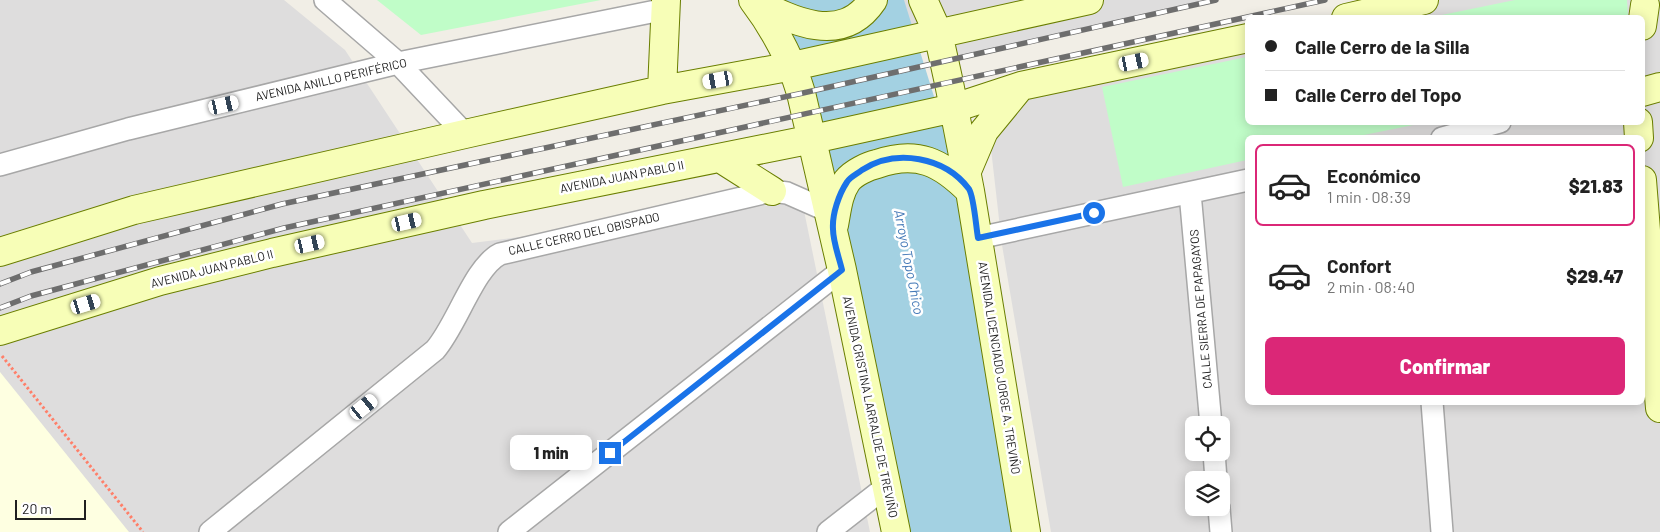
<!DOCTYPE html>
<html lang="es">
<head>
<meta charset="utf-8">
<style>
	:root { --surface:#fff; --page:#f2f2f2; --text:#222; --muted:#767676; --line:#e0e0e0; --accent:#db2777 }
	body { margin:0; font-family:Barlow,sans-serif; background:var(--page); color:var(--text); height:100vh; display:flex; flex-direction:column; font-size:19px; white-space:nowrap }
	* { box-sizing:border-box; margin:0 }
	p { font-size:16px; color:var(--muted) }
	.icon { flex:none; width:28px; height:28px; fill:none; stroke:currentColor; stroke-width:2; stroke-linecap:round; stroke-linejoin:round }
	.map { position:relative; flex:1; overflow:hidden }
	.details { position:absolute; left:1245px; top:135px; width:400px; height:270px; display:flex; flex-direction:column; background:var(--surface); border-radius:8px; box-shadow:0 2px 12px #0003 }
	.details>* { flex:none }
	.guide { position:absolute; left:1245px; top:15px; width:400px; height:110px; border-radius:8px; box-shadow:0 2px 12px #0003; display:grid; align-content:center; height:110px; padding:0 20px; background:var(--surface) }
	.tools { position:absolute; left:1185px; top:416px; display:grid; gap:10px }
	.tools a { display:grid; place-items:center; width:45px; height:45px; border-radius:8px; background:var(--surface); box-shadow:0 2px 12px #0003; font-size:25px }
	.scale { position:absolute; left:15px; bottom:12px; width:71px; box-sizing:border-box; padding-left:5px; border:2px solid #202020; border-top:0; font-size:14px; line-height:18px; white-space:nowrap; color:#202020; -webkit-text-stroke:4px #fff; paint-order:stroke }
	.end { position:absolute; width:22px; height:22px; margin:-11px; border:6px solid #1a73e8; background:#fff; box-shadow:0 0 0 2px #fff }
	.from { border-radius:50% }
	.bubble { position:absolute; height:35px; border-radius:8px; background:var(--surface); box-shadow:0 2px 12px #0003; font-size:16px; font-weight:800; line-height:35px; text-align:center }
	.car { position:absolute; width:15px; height:30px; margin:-15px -8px; border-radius:6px; box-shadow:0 0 4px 1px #0007; background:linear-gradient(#fff 24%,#345 0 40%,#fff 0 76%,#345 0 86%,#fff 0) }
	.guide b { display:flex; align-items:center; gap:18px; height:48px; font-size:19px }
	.guide b+b { border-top:1px solid var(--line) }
	.guide i { width:12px; height:12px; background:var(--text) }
	ul { padding:9px 0 0; list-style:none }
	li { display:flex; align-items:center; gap:15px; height:82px; margin:0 10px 8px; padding:0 10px; border:2px solid transparent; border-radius:8px }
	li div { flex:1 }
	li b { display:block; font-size:19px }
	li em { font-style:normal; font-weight:800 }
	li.on { border-color:var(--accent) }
	li>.icon { width:45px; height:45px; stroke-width:1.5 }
	.cta { display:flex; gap:10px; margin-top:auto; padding:10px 20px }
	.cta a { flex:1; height:58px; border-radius:8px; background:var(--accent); color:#fff; font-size:20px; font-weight:800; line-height:58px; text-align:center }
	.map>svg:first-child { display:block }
</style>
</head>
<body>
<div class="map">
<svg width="1660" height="532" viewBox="0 0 1660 532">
	<rect width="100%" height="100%" fill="#f1eee6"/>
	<path fill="#dedddd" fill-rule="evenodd" d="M0,0H284L345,50L472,243L802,201L870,532H0Z
		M875,0H1216L945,60Z
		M1402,0H1660V532H1051L1002,245L991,149L1007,116L1031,83L1247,34L1248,122H1642V18L1323,17ZM1248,138H1642V402H1248ZM1194,425H1221V452H1194ZM1194,480H1221V508H1194Z"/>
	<path fill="#feffe1" d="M0,372L129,532H0Z"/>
	<path fill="#c0fdc8" d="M377,0H601L421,35Z
		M1515,0H1627L1628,16L1432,17Z
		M1247,57L1248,122L1423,123L1354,137L1248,138L1247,160L1123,187L1102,87Z"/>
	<path fill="#a3d1e2" d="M753,0H904L978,238L1026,532H896L833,229L808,63Z"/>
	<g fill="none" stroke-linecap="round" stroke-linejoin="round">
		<g stroke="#a7a7a7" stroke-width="24">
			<path id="street" d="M325,0L398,63L465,134
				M1442,138L1500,122
				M0,165L128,129L398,63L666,9
				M1190,193L1211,425
				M978,238L1248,180
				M1432,402L1442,532
				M1214,452L1216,480
				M1219,508L1221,532
				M210,532L435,350C457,325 474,267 500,254L772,191L787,193L828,211
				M509,532L842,270
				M828,532L887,486"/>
		</g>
		<g stroke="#6a7e00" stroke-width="30">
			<path id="secondary" d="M753,0C775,29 791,59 801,93L842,270L896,532
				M923,0L938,33L949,83L970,191L1026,532
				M754,1C792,21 842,46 873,0
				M1346,18L1424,0
				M1642,26L1645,5
				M662,90L666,0
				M1642,92L1660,87
				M1638,122L1639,138
				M720,158L772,191
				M967,171L984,131L1020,87
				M1642,180L1660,408
				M834,225C837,210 838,194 847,181C853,173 868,166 877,164C917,150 941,162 970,191
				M0,252L134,210L465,134L662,90L793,66L1089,0
				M0,331L160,281L272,253L484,205L813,139L954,108L1021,86L1248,38"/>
		</g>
		<path stroke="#ff7f69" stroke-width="3" stroke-dasharray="2.5 2.5" stroke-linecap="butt" d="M2,356L143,532"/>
		<use href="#street" stroke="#fff" stroke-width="21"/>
		<use href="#secondary" stroke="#f7feb7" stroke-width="28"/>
		<g stroke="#6e6e6e" stroke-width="5.5">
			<path id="rail" d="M0,284L31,272L282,204L803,93L1216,0
				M0,308L31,296L284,228L1325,0"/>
		</g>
		<use href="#rail" stroke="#fff" stroke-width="4" stroke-dasharray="11" stroke-linecap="butt"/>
	</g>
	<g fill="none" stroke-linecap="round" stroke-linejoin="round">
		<path stroke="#1a73e8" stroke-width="6" d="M610,453L842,270C839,257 833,242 833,229C832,214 839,194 847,182C850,177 857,174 862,170C896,148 945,157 969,189C974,197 976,227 978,238L1094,213"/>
	</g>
	<g text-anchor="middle" stroke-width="5" stroke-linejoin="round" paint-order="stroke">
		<g font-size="12" fill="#202020" stroke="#fff">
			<text transform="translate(331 80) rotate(-13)" y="4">AVENIDA ANILLO PERIFÉRICO</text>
			<text transform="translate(622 177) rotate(-11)" y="4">AVENIDA JUAN PABLO II</text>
			<text transform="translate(584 234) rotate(-13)" y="4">CALLE CERRO DEL OBISPADO</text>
			<text transform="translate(212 269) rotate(-14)" y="4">AVENIDA JUAN PABLO II</text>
			<text transform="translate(1201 309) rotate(-95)" y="4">CALLE SIERRA DE PAPAGAYOS</text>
			<text transform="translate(999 368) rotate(81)" y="4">AVENIDA LICENCIADO JORGE A. TREVIÑO</text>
			<text transform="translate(870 407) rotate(78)" y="4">AVENIDA CRISTINA LARRALDE DE TREVIÑO</text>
		</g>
		<g font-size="14" font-style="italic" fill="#4479b7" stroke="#fff">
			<text transform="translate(909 262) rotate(79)" y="5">Arroyo Topo Chico</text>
		</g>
	</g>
</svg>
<div class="tools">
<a><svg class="icon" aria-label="locate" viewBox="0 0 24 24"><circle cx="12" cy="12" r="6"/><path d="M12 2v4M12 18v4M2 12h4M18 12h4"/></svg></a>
<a><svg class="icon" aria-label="layers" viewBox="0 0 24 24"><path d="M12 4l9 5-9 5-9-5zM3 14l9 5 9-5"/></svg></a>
</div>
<div class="scale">20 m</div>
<i class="end from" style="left:1094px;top:213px"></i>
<i class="end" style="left:610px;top:453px"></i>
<div class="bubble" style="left:510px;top:435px;width:82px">1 min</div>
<i class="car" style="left:1134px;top:62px;rotate:78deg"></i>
<i class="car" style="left:718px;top:80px;rotate:260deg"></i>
<i class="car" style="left:224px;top:105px;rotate:77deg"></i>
<i class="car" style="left:407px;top:222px;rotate:77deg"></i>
<i class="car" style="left:310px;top:244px;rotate:77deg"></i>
<i class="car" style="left:86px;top:304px;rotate:73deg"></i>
<i class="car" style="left:364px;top:407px;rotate:51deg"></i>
<div class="guide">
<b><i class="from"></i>Calle Cerro de la Silla</b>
<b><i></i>Calle Cerro del Topo</b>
</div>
<section class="details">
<ul>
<li class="on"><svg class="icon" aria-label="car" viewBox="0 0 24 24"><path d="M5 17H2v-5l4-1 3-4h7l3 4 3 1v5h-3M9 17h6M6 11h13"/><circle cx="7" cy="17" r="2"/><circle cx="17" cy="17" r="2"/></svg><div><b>Económico</b><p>1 min · 08:39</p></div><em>$21.83</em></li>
<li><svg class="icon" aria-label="car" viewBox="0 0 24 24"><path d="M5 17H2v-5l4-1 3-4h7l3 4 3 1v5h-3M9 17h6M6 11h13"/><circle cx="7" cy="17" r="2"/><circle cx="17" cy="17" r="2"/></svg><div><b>Confort</b><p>2 min · 08:40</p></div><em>$29.47</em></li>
</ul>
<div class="cta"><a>Confirmar</a></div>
</section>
</div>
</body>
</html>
